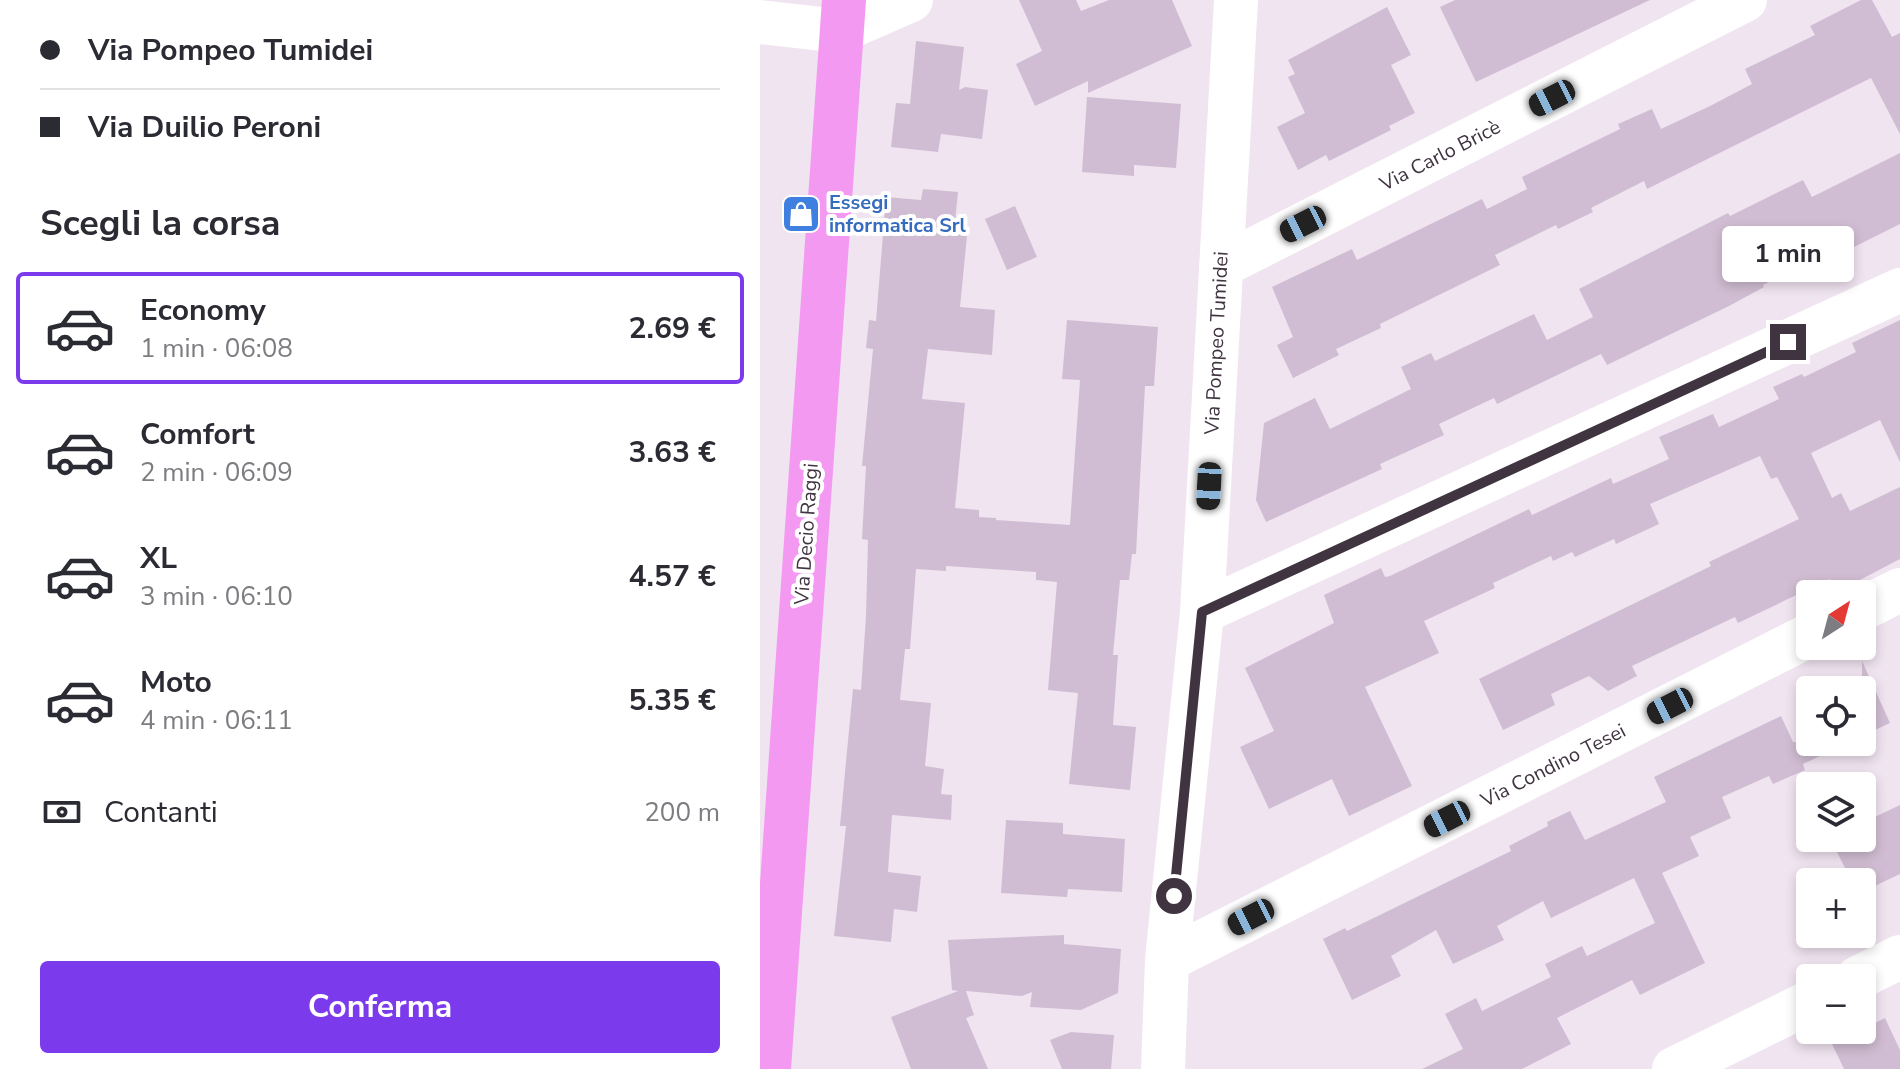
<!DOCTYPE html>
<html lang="it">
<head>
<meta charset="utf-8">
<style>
	:root { --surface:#fff; --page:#f7f7f7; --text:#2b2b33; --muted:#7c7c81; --line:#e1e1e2; --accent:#7c3aed }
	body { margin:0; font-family:"Nunito Sans",sans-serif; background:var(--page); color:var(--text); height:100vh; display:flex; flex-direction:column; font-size:30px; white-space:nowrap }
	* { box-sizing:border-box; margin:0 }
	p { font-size:26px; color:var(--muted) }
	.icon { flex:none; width:44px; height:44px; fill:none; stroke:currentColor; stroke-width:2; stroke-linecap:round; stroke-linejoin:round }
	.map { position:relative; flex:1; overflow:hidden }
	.drawer { display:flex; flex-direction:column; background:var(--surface); width:760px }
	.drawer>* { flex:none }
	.banner { display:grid; align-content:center; height:176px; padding:0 40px; background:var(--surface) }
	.needle { width:52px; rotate:36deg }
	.controls { position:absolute; left:1036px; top:580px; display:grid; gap:16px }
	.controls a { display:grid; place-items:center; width:80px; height:80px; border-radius:8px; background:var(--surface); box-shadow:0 4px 12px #0003; font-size:40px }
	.end { position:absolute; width:36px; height:36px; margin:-18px; border:10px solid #403441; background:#fff; box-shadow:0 0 0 4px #fff }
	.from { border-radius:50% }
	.bubble { position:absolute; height:56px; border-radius:8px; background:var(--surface); box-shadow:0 4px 12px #0003; font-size:26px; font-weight:700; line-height:56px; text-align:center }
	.car { position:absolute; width:24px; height:48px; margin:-24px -12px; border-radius:10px; box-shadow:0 0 6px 2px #0007; background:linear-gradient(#222 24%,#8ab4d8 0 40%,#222 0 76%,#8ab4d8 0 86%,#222 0) }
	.banner b { display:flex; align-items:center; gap:28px; height:76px; font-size:30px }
	.banner b+b { border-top:2px solid var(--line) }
	.banner i { width:20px; height:20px; background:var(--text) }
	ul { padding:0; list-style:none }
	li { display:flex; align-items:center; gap:24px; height:112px; margin:0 16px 12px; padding:0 24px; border:4px solid transparent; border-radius:8px }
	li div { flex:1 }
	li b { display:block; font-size:30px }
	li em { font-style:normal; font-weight:700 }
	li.active { border-color:var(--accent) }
	li>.icon { width:72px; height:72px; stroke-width:1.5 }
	h2 { padding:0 40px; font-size:36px; line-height:96px }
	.pay { display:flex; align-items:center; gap:20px; height:88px; padding:0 40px; font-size:30px }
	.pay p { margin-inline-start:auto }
	.button { display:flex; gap:16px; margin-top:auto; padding:16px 40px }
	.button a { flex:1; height:92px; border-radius:8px; background:var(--accent); color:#fff; font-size:32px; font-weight:700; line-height:92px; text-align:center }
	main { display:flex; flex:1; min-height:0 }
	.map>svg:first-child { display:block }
</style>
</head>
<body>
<main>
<section class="drawer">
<div class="banner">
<b><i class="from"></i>Via Pompeo Tumidei</b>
<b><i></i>Via Duilio Peroni</b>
</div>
<h2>Scegli la corsa</h2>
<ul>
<li class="active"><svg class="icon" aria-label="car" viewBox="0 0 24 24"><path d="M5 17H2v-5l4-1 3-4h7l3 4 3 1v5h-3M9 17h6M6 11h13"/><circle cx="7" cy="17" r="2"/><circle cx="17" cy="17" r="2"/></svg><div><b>Economy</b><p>1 min · 06:08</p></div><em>2.69 €</em></li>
<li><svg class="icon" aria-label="car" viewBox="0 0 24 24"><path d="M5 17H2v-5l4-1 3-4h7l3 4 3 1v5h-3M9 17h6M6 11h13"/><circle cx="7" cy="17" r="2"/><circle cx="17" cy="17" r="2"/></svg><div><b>Comfort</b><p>2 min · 06:09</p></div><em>3.63 €</em></li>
<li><svg class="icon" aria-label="car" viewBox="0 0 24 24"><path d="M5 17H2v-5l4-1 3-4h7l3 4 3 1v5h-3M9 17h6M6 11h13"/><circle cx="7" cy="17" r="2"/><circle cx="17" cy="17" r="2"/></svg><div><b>XL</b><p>3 min · 06:10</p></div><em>4.57 €</em></li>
<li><svg class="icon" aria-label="car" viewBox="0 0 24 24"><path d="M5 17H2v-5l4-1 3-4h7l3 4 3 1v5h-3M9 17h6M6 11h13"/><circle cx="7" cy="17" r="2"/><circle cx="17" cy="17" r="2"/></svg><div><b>Moto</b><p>4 min · 06:11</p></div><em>5.35 €</em></li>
</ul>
<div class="pay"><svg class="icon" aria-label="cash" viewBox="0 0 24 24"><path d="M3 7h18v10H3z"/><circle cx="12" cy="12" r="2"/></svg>Contanti<p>200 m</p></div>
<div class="button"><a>Conferma</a></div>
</section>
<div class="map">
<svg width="1140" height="1069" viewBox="0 0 1140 1069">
	<rect width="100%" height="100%" fill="#f0e4f0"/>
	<path fill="#d1bdd3" d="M259,0H316L321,11L349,0H412L432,46L328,93V81L275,106L256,64L282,51Z
		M695,0H890L716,82L680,7Z
		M1101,0H1112L1132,37L1140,33V134L1111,78L887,189L884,181L831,208L833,212L798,229L796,225L735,255L740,265L620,324L621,328L576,349L579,355L533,378L517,345L533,337L512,287L592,249L597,260L722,199L727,209L767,189L762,177L860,129L858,124L892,109L901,129L952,105L992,84L985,69L1055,35L1050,26Z
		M627,7L651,55L631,65L655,113L629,126L631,130L569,161L566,155L538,170L517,127L545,113L528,77L535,74L528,60Z
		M156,41L204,47L199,90L205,87L228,90L222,139L181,134L178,152L131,147L136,103L150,104Z
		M327,97L421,104L416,168L374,165V176L322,172Z
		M1140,153V224L1084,252L1081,245L1003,285L1004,287L969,306L847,365L841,354L737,404L734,398L679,424L684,435L620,464L622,469L506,522L496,500L504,423L555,398L570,429L651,389L641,367L671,353L675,361L774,314L787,340L833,317L819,289L968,213L970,216L1043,180L1052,197Z
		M163,189L198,192L194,232L208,226L200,307L235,310L232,355L168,349L162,399L205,403L195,508L219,510V517L236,518V520L310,525L320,380L302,379L307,320L398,327L394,386H385L376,554H372L369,580H360L353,655H358L353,725L376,727L370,790L309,784L318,693L288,690L297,582L276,580V572L186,566V571L156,569L150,649H145L140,700L171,703L165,766L184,769L181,794L192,795L191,820L132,815L128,872L161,876L157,912L134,909L131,942L74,936L86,826H80L87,751L93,689L101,690L106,616L108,540L102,539L106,466H102L113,349L106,348L109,320L116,321L126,197L161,200Z
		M255,206L277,257L247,270L225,219Z
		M1140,320V462L1120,420L1051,453L1072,498L1081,493L1090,511L1140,487V559L1077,592L1070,579L978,623L975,617L872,666L877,676L848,691L829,676L791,694L795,705L743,730L719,679L951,566L949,562L1039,519L1017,477L1011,479L1000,456L890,504L899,524L856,544L854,539L815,557L812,552L793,561L791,556L733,583L735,588L664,621L679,653L605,687L652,786L589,816L572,779L509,809L480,747L514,731L485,668L574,623L564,595L621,568L625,577L630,576L769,509L772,515L851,478L853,484L909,459L899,437L953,414L959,427L1019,399L1013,387L1042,374L1044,377L1096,352L1092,343Z
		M1102,661L1130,723L1102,736Z
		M1021,716L1033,742H1090L1043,764L1045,770L1013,784L1009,776L962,797L971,818L930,837L939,856L902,873L945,963L880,995L872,980L797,1018L811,1044L762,1069H662L703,1049L685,1014L716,998L722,1011L791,977L785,964L822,946L827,956L895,923L874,878L791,918L783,901L737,926L744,940L693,964L676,930L631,956L641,976L592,1000L563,939L585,928L587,931L751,851L749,846L788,826L787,822L810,811L825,840L906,802L894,777Z
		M1140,805V874L1102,892V882H1092L1070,838H1102V823Z
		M246,820L303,823V834L365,839L362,892L308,889L307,897L241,893Z
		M304,935V944L361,949L358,993L321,1010L270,1007L272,992L262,996L206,991L214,1015L206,1018L228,1069H151L131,1017L198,991L192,990L188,940Z
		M1125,1018L1140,1050V1069H1084L1072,1044Z
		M311,1032L354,1035L351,1069H302L290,1040Z"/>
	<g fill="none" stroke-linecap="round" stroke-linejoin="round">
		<path stroke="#fff" stroke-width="44" d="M0,22L80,31L151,0
			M461,266L985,0
			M1102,609L1140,590
			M442,612L1140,290
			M407,960L1050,635
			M1098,978L1140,957
			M403,1069L407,960L442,612L476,0
			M914,1069L1050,1002"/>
		<path stroke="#f499f2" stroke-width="44" d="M9,1069L84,0"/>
	</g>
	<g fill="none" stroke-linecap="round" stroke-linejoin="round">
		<path stroke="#403441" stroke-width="10" d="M414,896L442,612L1028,342"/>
	</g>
	<defs>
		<g id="shop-square" transform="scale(2)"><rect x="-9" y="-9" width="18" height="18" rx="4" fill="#3f7fe0" stroke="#fff"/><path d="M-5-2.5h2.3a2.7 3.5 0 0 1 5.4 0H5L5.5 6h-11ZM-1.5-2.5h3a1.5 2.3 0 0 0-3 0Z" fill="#fff"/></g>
	</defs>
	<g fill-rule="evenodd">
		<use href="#shop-square" x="41" y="214"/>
	</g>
	<g text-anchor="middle" stroke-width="8" stroke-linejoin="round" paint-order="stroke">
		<g font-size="20" fill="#403441" stroke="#fff">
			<text transform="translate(680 155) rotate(-27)" y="7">Via Carlo Bricè</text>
			<text transform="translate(456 343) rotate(-87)" y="7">Via Pompeo Tumidei</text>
			<text transform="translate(46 534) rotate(-86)" y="7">Via Decio Raggi</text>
			<text transform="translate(793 765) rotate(-27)" y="7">Via Condino Tesei</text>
		</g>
		<g font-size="20" font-weight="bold" fill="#366cbe" stroke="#fff" text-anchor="start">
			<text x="69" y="209">Essegi<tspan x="69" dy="23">informatica Srl</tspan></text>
		</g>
	</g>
</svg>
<div class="controls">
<a><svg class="needle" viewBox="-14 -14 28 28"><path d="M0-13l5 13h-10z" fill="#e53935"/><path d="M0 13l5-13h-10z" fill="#7c7c81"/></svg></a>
<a><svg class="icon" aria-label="locate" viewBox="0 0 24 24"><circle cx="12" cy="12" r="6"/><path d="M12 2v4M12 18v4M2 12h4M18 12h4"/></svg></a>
<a><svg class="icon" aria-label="layers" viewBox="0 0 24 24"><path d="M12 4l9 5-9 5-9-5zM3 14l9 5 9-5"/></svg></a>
<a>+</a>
<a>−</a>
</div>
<i class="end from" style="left:414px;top:896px"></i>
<i class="end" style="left:1028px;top:342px"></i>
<div class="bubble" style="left:962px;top:226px;width:132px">1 min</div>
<i class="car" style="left:792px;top:98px;rotate:243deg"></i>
<i class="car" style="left:543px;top:224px;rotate:243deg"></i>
<i class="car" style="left:449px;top:486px;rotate:183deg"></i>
<i class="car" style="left:910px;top:706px;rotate:243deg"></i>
<i class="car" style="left:687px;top:819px;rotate:243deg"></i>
<i class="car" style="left:491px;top:917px;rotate:243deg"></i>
</div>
</main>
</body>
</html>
